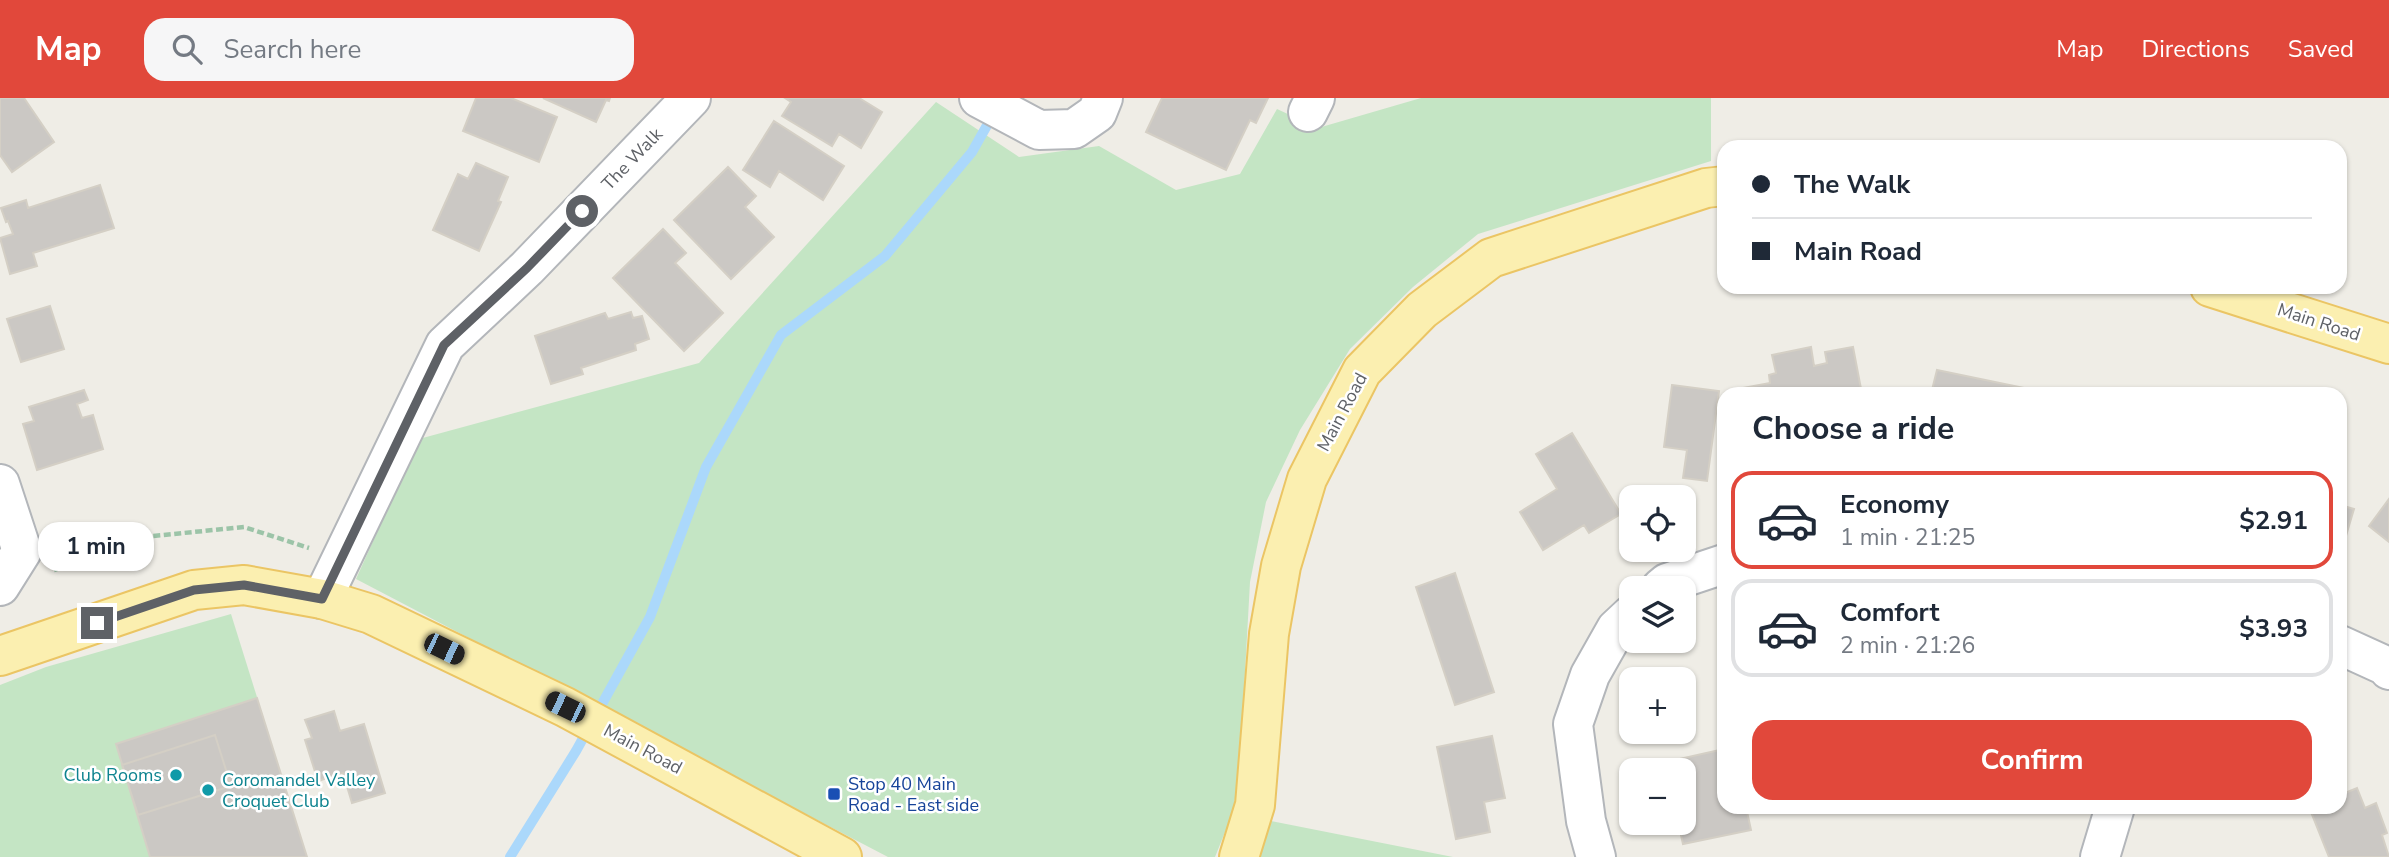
<!DOCTYPE html>
<html lang="en">
<head>
<meta charset="utf-8">
<style>
	:root { --surface:#fff; --page:#f6f6f7; --text:#1f2937; --muted:#747a83; --line:#e0e1e3; --accent:#e1483b }
	body { margin:0; font-family:"Nunito Sans",sans-serif; background:var(--page); color:var(--text); height:100vh; display:flex; flex-direction:column; font-size:26px; white-space:nowrap }
	* { box-sizing:border-box; margin:0 }
	p { font-size:23px; color:var(--muted) }
	.icon { flex:none; width:38px; height:38px; fill:none; stroke:currentColor; stroke-width:2; stroke-linecap:round; stroke-linejoin:round }
	.map { position:relative; flex:1; overflow:hidden }
	.details { position:absolute; left:1717px; top:289px; width:630px; height:427px; display:flex; flex-direction:column; background:var(--surface); border-radius:21px; box-shadow:0 2px 5px #0004 }
	.details>* { flex:none }
	.hud { position:absolute; left:1717px; top:42px; width:630px; height:154px; border-radius:21px; box-shadow:0 2px 5px #0004; display:grid; align-content:center; height:154px; padding:0 35px; background:var(--surface) }
	.fabs { position:absolute; left:1619px; top:387px; display:grid; gap:14px }
	.fabs a { display:grid; place-items:center; width:77px; height:77px; border-radius:14px; background:var(--surface); box-shadow:0 2px 5px #0004; font-size:35px }
	.end { position:absolute; width:32px; height:32px; margin:-16px; border:9px solid #5e6166; background:#fff; box-shadow:0 0 0 4px #fff }
	.from { border-radius:50% }
	.bubble { position:absolute; height:49px; border-radius:21px; background:var(--surface); box-shadow:0 2px 5px #0004; font-size:23px; font-weight:700; line-height:49px; text-align:center }
	.car { position:absolute; width:21px; height:42px; margin:-21px -10px; border-radius:9px; box-shadow:0 0 5px 2px #0007; background:linear-gradient(#222 24%,#8ab4d8 0 40%,#222 0 76%,#8ab4d8 0 86%,#222 0) }
	.hud b { display:flex; align-items:center; gap:24px; height:66px; font-size:26px }
	.hud b+b { border-top:2px solid var(--line) }
	.hud i { width:18px; height:18px; background:var(--text) }
	ul { padding:0; list-style:none }
	li { display:flex; align-items:center; gap:21px; height:98px; margin:0 14px 10px; padding:0 21px; border:4px solid var(--line); border-radius:21px }
	li div { flex:1 }
	li b { display:block; font-size:26px }
	li em { font-style:normal; font-weight:700 }
	li.on { border-color:var(--accent) }
	li>.icon { width:63px; height:63px; stroke-width:1.5 }
	h2 { padding:0 35px; font-size:32px; line-height:84px }
	.primary-button { display:flex; gap:14px; margin-top:auto; padding:14px 35px }
	.primary-button a { flex:1; height:80px; border-radius:21px; background:var(--accent); color:#fff; font-size:28px; font-weight:700; line-height:80px; text-align:center }
	header { display:flex; align-items:center; gap:42px; box-sizing:border-box; height:98px; padding:0 35px; background:var(--accent); color:#fff }
	header strong { font-size:33px }
	nav { display:flex; gap:38px; margin-inline-start:auto; font-size:24px }
	.search { width:490px; height:63px; background:var(--page); display:flex; align-items:center; gap:18px; box-sizing:border-box; padding:0 24px; border-radius:21px; color:var(--muted); font-size:26px }
	.map>svg:first-child { display:block }
</style>
</head>
<body>
<header>
<strong>Map</strong>
<div class="search"><svg class="icon" aria-label="search" viewBox="0 0 24 24"><circle cx="10" cy="10" r="6"/><path d="M15 15l6 6"/></svg>Search here</div>
<nav><a>Map</a><a>Directions</a><a>Saved</a></nav>
</header>
<div class="map">
<svg width="2389" height="759" viewBox="0 0 2389 759">
	<rect width="100%" height="100%" fill="#efede6"/>
	<path fill="#c4e5c4" d="M1421,0H1711V63L1478,136L1413,189L1350,251L1300,332L1266,404L1250,484L1240,665L1233,714L1215,759H888L356,481L419,341L699,265L936,4L1019,59L1099,48L1176,92L1240,76L1277,11L1318,30Z
		M231,516L307,759H0V587L46,569Z
		M1271,723L1453,759H1260Z"/>
	<g fill="none" stroke-linecap="round" stroke-linejoin="round">
		<path stroke="#abd8fb" stroke-width="10" d="M510,759L576,653L650,519L706,369L781,237L885,158L972,54L994,15"/>
	</g>
	<path fill="#cbc8c4" stroke="#d4cfc5" stroke-width="2" d="M0,0H24L54,44L12,74L0,57Z
		M476,0H511L557,19L539,64L463,33Z
		M543,0H610L609,3L606,2L596,24Z
		M785,0H859L882,14L861,50L839,36L832,48L782,18L791,4Z
		M1162,0H1268L1256,25L1250,22L1226,72L1146,34Z
		M774,23L844,68L823,102L779,73L770,89L743,72Z
		M476,65L508,79L498,103L501,104L479,153L433,132L458,76L468,81Z
		M728,69L756,98L745,109L774,139L731,181L674,122Z
		M100,87L114,130L33,155L37,168L10,176L0,140L13,136L8,123L6,124L1,110L26,102L28,110Z
		M663,131L686,155L675,165L723,215L684,253L613,180Z
		M50,208L64,251L21,264L7,221Z
		M631,214L633,220L642,218L649,241L635,246L636,252L581,270L583,276L551,286L535,238L605,215L608,221Z
		M1811,249L1814,268L1827,265L1825,254L1853,249L1862,296H1733L1732,292L1770,285L1769,277L1776,275L1772,257Z
		M1937,272L2029,291L2028,296H1931Z
		M1672,287L1719,293L1707,383L1683,380L1687,352L1664,349Z
		M84,292L88,302L77,306L82,320L93,317L103,351L37,372L23,326L34,323L29,309Z
		M1572,335L1621,416L1589,435L1584,427L1543,452L1520,414L1557,391L1536,356Z
		M2389,401V444L2369,428Z
		M2340,407L2354,411L2340,458Z
		M1455,475L1494,594L1455,607L1416,489Z
		M257,600L307,759H150L116,646Z
		M334,613L340,633L364,626L385,695L352,705L343,675L318,683L305,642L312,640L305,622Z
		M215,637L231,688L138,717L122,667Z
		M1492,638L1505,700L1484,704L1490,734L1456,741L1437,649Z
		M1724,651V709H1746L1751,732L1683,746L1678,724H1684V672H1667L1666,664Z
		M2357,690L2365,710L2376,705L2387,735L2382,737L2389,759H2329L2309,709H2340V697Z"/>
	<g fill="none" stroke-linecap="round" stroke-linejoin="round">
		<g stroke="#b3b6ba" stroke-width="42">
			<path id="minor" d="M979,0L1039,32L1074,31L1097,15L1103,0
				M1308,14L1315,0
				M0,386L22,453L0,488
				M1661,490L1667,485L1724,466
				M322,501L445,247L527,170L691,0
				M2340,547L2386,568L2389,572
				M1596,759L1586,723L1573,626L1590,577L1616,531L1631,517
				M2100,759L2115,709"/>
		</g>
		<g stroke="#ebc564" stroke-width="42">
			<path id="major" d="M2210,189L2389,246
				M0,558L194,492L244,487L322,501L371,516L565,609L842,759
				M1239,759L1255,707L1269,536L1281,468L1307,381L1362,273L1422,212L1491,160L1706,90L1724,88"/>
		</g>
		<path stroke="#9cc4a8" stroke-width="4.5" stroke-dasharray="7 3.5" stroke-linecap="butt" d="M54,472L153,438L244,429L309,450"/>
		<use href="#minor" stroke="#fff" stroke-width="38"/>
		<use href="#major" stroke="#fbefb0" stroke-width="38"/>
	</g>
	<g fill="none" stroke-linecap="round" stroke-linejoin="round">
		<path stroke="#5e6166" stroke-width="9" d="M97,525L194,492L244,487L322,501L444,247L527,170L582,113"/>
	</g>
	<g fill="#0f9aa8" stroke="#fff" stroke-width="2.5">
		<circle cx="176" cy="677" r="7"/>
		<circle cx="208" cy="692" r="7"/>
	</g>
	<rect fill="#1a4fb4" stroke="#fff" stroke-width="2.5" x="827" y="689" width="14" height="14" rx="3.5"/>
	<g text-anchor="middle" stroke-width="5" stroke-linejoin="round" paint-order="stroke">
		<g font-size="18" fill="#5e6166" stroke="#fff">
			<text transform="translate(632 61) rotate(-46)" y="6">The Walk</text>
			<text transform="translate(2319 224) rotate(18)" y="6">Main Road</text>
			<text transform="translate(1342 314) rotate(-62)" y="6">Main Road</text>
			<text transform="translate(643 651) rotate(28)" y="6">Main Road</text>
		</g>
		<g font-size="18" fill="#0d838f" stroke="#fff" text-anchor="end">
			<text x="162" y="683">Club Rooms</text>
			<text x="222" y="688" text-anchor="start">Coromandel Valley<tspan x="222" dy="21">Croquet Club</tspan></text>
		</g>
		<g font-size="18" fill="#164399" stroke="#fff" text-anchor="start">
			<text x="848" y="692">Stop 40 Main<tspan x="848" dy="21">Road - East side</tspan></text>
		</g>
	</g>
</svg>
<div class="fabs">
<a><svg class="icon" aria-label="locate" viewBox="0 0 24 24"><circle cx="12" cy="12" r="6"/><path d="M12 2v4M12 18v4M2 12h4M18 12h4"/></svg></a>
<a><svg class="icon" aria-label="layers" viewBox="0 0 24 24"><path d="M12 4l9 5-9 5-9-5zM3 14l9 5 9-5"/></svg></a>
<a>+</a>
<a>−</a>
</div>
<i class="end from" style="left:582px;top:113px"></i>
<i class="end" style="left:97px;top:525px"></i>
<div class="bubble" style="left:38px;top:424px;width:116px">1 min</div>
<i class="car" style="left:444px;top:551px;rotate:116deg"></i>
<i class="car" style="left:565px;top:609px;rotate:296deg"></i>
<div class="hud">
<b><i class="from"></i>The Walk</b>
<b><i></i>Main Road</b>
</div>
<section class="details">
<h2>Choose a ride</h2>
<ul>
<li class="on"><svg class="icon" aria-label="car" viewBox="0 0 24 24"><path d="M5 17H2v-5l4-1 3-4h7l3 4 3 1v5h-3M9 17h6M6 11h13"/><circle cx="7" cy="17" r="2"/><circle cx="17" cy="17" r="2"/></svg><div><b>Economy</b><p>1 min · 21:25</p></div><em>$2.91</em></li>
<li><svg class="icon" aria-label="car" viewBox="0 0 24 24"><path d="M5 17H2v-5l4-1 3-4h7l3 4 3 1v5h-3M9 17h6M6 11h13"/><circle cx="7" cy="17" r="2"/><circle cx="17" cy="17" r="2"/></svg><div><b>Comfort</b><p>2 min · 21:26</p></div><em>$3.93</em></li>
</ul>
<div class="primary-button"><a>Confirm</a></div>
</section>
</div>
</body>
</html>
